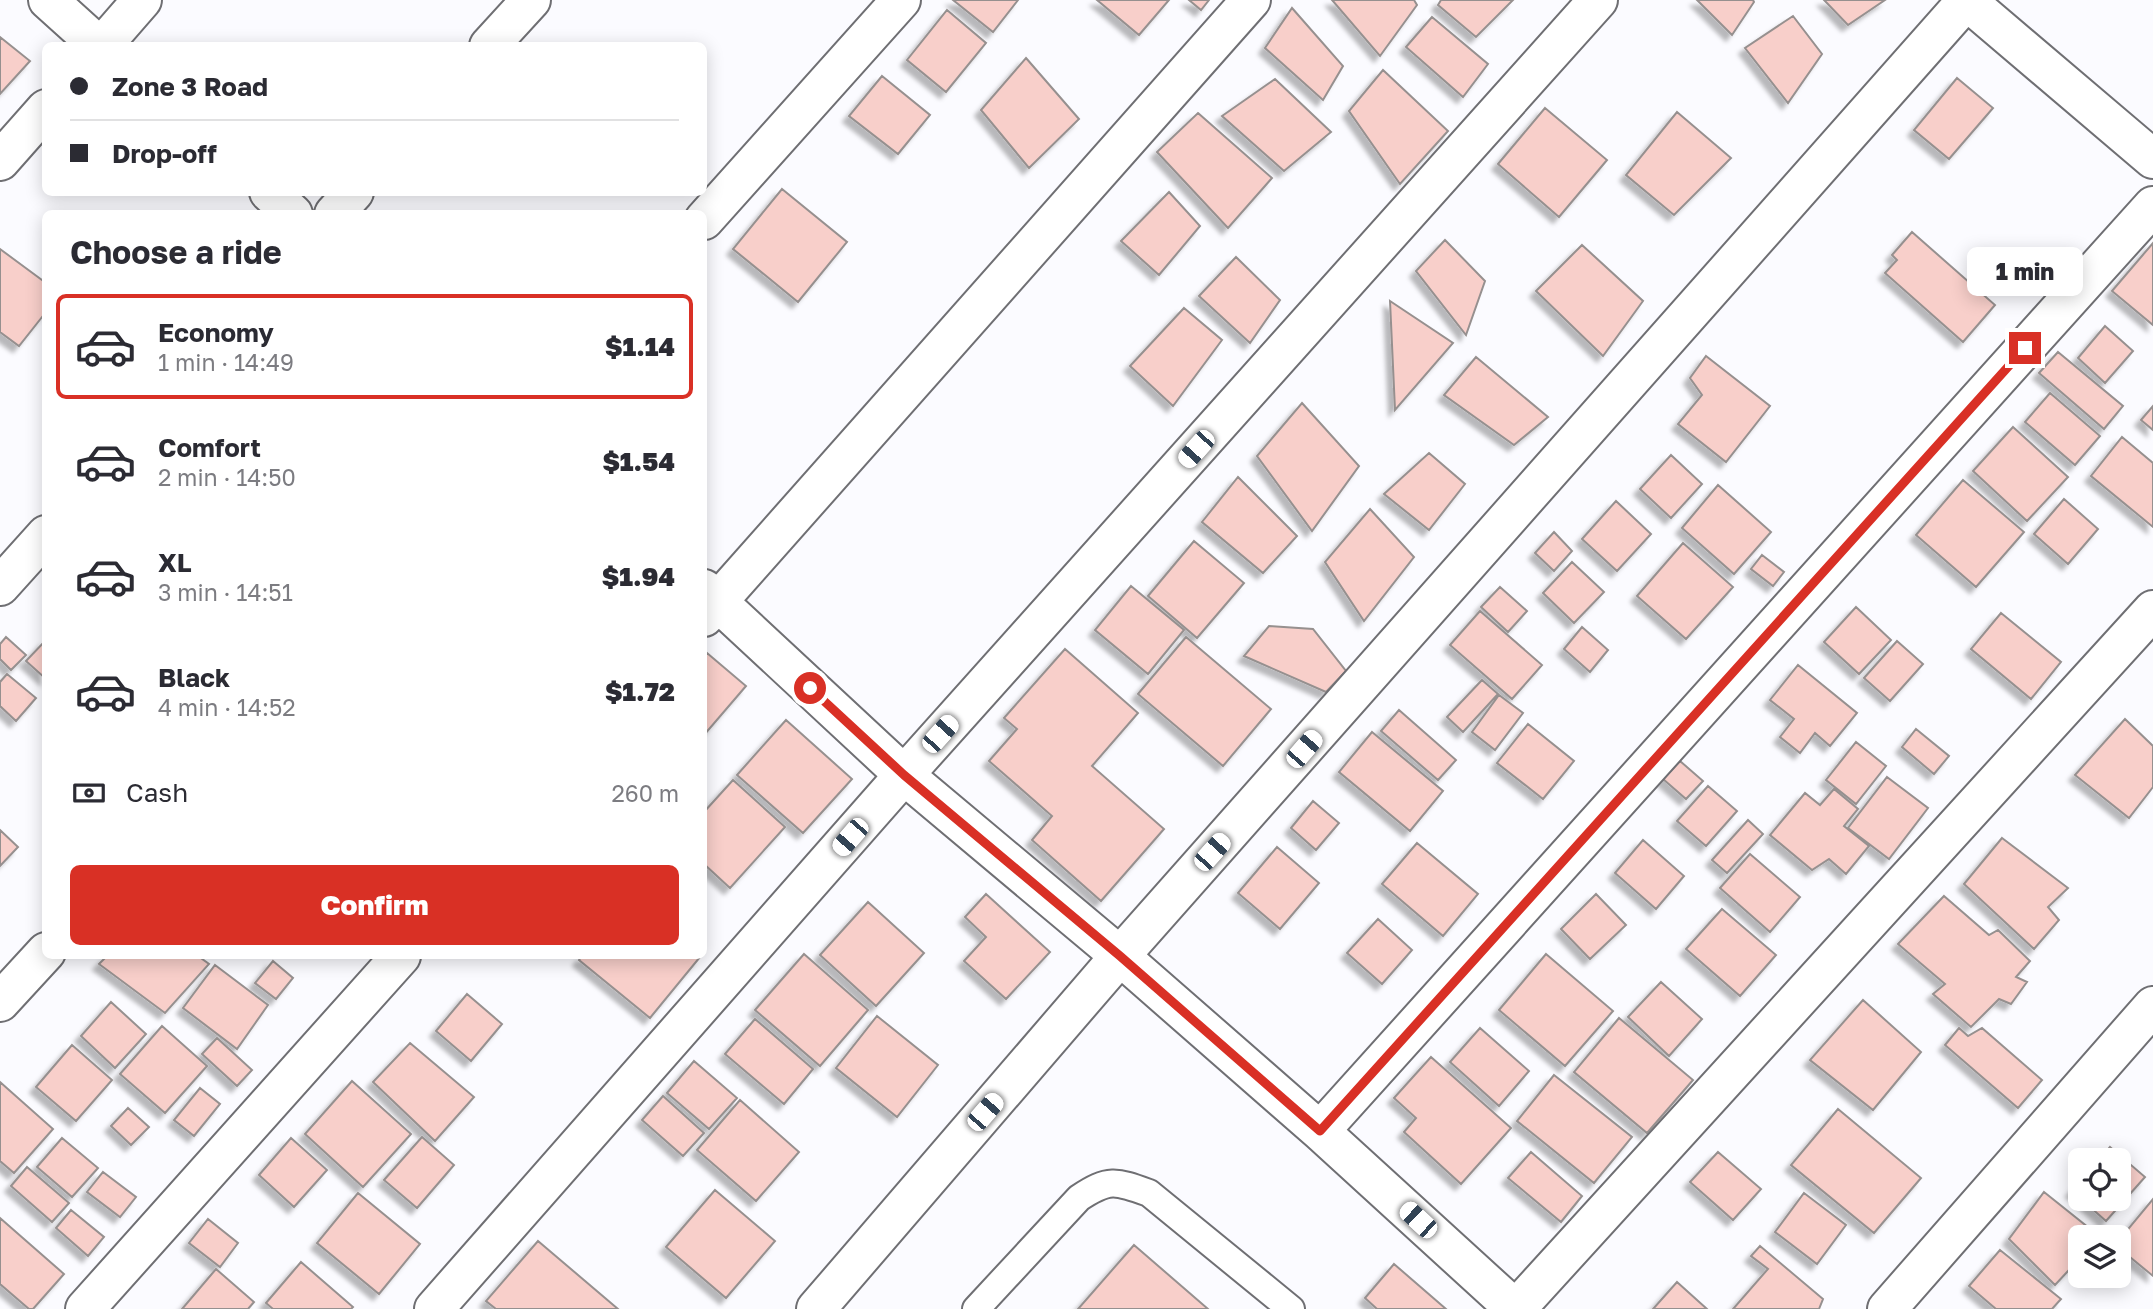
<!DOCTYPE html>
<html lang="en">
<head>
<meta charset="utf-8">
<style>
	:root { --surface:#fff; --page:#f7f7f7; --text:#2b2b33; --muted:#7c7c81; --line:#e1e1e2; --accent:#d93025 }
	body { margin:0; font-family:"Golos Text",sans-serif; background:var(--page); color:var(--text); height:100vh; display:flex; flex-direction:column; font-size:26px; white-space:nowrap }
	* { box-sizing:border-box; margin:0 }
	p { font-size:23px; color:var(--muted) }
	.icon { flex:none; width:38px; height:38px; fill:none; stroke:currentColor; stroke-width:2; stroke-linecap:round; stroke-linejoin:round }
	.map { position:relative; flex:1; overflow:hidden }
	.panel { position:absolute; left:42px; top:210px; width:665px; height:749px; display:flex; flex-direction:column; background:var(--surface); border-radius:10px; box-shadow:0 4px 18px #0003 }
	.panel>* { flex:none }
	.top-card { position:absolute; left:42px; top:42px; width:665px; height:154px; border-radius:10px; box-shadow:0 4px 18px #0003; display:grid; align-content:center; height:154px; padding:0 28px; background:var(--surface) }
	.controls { position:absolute; left:2068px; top:1148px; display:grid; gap:14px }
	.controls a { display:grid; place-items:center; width:63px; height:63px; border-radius:10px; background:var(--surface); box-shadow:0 4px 18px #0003; font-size:35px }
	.end { position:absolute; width:32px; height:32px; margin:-16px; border:9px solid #d93025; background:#fff; box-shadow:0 0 0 4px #fff }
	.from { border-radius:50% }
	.bubble { position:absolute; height:49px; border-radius:10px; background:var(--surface); box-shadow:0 4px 18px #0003; font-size:23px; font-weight:800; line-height:49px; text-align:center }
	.car { position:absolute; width:21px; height:42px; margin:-21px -10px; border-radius:9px; box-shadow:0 0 5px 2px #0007; background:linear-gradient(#fff 24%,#345 0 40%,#fff 0 76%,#345 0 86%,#fff 0) }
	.top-card b { display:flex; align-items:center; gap:24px; height:66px; font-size:26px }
	.top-card b+b { border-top:2px solid var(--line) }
	.top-card i { width:18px; height:18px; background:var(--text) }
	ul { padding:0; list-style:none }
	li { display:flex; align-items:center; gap:21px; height:105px; margin:0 14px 10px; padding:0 14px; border:4px solid transparent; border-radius:10px }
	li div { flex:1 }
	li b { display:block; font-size:26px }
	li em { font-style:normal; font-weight:800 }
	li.selected { border-color:var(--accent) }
	li>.icon { width:63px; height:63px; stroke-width:1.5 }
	h2 { padding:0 28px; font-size:32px; line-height:84px }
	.pay { display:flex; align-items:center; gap:18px; height:77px; padding:0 28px; font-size:26px }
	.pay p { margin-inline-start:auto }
	.button { display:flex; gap:14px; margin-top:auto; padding:14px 28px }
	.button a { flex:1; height:80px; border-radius:10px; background:var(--accent); color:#fff; font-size:28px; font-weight:800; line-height:80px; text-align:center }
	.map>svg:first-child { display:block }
</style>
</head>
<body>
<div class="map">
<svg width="2153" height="1309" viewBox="0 0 2153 1309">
	<defs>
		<filter id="shadow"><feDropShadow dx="-6" dy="6" stdDeviation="2" flood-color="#0004"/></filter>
	</defs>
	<rect width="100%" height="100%" fill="#fbfbff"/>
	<path fill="#f8cfca" stroke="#96908f" stroke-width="2" filter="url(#shadow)" d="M953,0H1018L993,32Z
		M1097,0H1169L1139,35Z
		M1189,0H1209L1201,10Z
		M1332,0H1414L1417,5L1380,56Z
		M1441,0H1513L1476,37L1438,5Z
		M1697,0H1753L1754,2L1732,35Z
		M1824,0H1885L1848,25Z
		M1292,8L1343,66L1323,100L1265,48Z
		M947,10L986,43L946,92L907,60Z
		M1793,16L1822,54L1788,103L1745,48Z
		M1432,17L1488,64L1463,97L1406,47Z
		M0,37L30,61L0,94Z
		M1026,58L1079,119L1029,168L981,110Z
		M1383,70L1448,131L1400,184L1349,111Z
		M882,76L930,115L898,154L849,116Z
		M1957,78L1993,108L1949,159L1914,130Z
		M1275,79L1331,132L1284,171L1222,116Z
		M1545,108L1607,160L1559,217L1498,164Z
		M1677,112L1731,158L1674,215L1626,175Z
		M1198,113L1272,178L1228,228L1157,152Z
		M782,189L847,242L798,302L733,249Z
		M1169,192L1200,226L1159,275L1121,241Z
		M1912,232L1995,305L1963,342L1885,273L1897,260L1892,255Z
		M1445,240L1485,281L1466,335L1416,271Z
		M2153,243V325L2112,291Z
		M1582,245L1643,301L1603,356L1536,291Z
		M0,249L46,283V312L19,346L0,332Z
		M1236,257L1280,300L1250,343L1199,296Z
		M1390,301L1453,343L1395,410Z
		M1184,308L1222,340L1173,406L1130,366Z
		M2105,326L2133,351L2105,383L2078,358Z
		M2058,352L2123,406L2104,429L2039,373Z
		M1706,356L1770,406L1726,462L1678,424L1702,395L1690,378Z
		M1476,357L1548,417L1514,445L1444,395Z
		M2050,393L2100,436L2075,465L2025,422Z
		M1302,403L1359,466L1312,531L1257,456Z
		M2153,406V430L2141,420Z
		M2013,427L2068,477L2027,521L1973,471Z
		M2122,437L2153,463V527L2091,476Z
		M1429,453L1465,484L1429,530L1384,494Z
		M1671,455L1702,484L1671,518L1640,489Z
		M1238,477L1297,536L1263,573L1202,522Z
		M1963,480L2024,532L1976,587L1916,535Z
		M1718,485L1771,532L1734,574L1682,528Z
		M2064,499L2098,529L2068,564L2034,534Z
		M1616,501L1651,534L1617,571L1582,539Z
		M1370,509L1414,557L1364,621L1325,562Z
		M1554,532L1572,551L1554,571L1535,553Z
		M1194,541L1244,583L1197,638L1148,596Z
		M1683,543L1733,587L1686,639L1637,596Z
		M1762,555L1784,572L1773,586L1751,569Z
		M1572,562L1604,592L1574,623L1543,593Z
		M1131,586L1184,630L1148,674L1095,630Z
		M1500,587L1527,611L1508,632L1481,607Z
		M1856,607L1891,640L1859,674L1824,642Z
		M1480,611L1542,665L1512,699L1450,645Z
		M2001,613L2061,662L2031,699L1971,649Z
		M1269,626L1313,629L1346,671L1326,692L1244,656Z
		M1582,627L1608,650L1590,672L1564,649Z
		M6,637L26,655L11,670L0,659V644Z
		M1186,637L1271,709L1223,766L1138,694Z
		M46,640V679L26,661Z
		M1897,641L1923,664L1890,701L1864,678Z
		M1065,649L1138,713L1092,766L1164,829L1101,901L1032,840L1052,816L989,761L1017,729L1004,718Z
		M707,653L746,686L704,735V657Z
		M1798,665L1857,713L1830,746L1815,733L1800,753L1780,737L1794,719L1770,700Z
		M7,674L36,698L16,721L0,706V682Z
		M1482,680L1498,694L1463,732L1447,717Z
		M1499,695L1523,713L1495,750L1472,732Z
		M1399,710L1456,760L1438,780L1381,731Z
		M2125,719L2153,746V787L2129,818L2075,775Z
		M786,720L852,779L803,833L737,775Z
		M1528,724L1574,761L1543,799L1497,763Z
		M1916,729L1949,756L1934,774L1902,747Z
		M1372,732L1443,791L1410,831L1339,772Z
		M1856,742L1886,766L1856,804L1826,780Z
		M1680,761L1703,781L1686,799L1663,779Z
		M1887,777L1928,808L1889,859L1848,828Z
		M733,780L785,827L730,888L704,864V812Z
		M1708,786L1737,811L1706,846L1677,821Z
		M1834,789L1858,809L1844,826L1869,846L1846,874L1829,859L1812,870L1770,835L1805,793L1820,805Z
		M1313,801L1339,823L1316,850L1291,828Z
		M1748,820L1763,834L1727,873L1712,860Z
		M0,830L18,847L0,866Z
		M2002,838L2068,888L2048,907L2059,920L2034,949L1964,884Z
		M1643,840L1684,876L1656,909L1615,873Z
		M1417,843L1478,894L1443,936L1382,884Z
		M1277,847L1319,883L1280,929L1238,893Z
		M1750,854L1800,897L1770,932L1720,888Z
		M986,894L1050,952L1006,999L964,961L986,937L965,917Z
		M1596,894L1626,925L1590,959L1561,929Z
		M1944,896L1989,935L1998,930L2030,961L2016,977L2027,982L2011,1004L1999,999L1971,1027L1933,994L1945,984L1898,944Z
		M868,902L924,953L876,1006L820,955Z
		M1722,909L1776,955L1740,996L1686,949Z
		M1378,919L1412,950L1382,984L1347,953Z
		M804,954L868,1010L820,1066L755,1010Z
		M1546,954L1613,1011L1565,1066L1499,1010Z
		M107,956H198L209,964L165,1013L99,964Z
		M582,956H698L700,957L650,1018L579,960Z
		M273,961L293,978L276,999L255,983Z
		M215,965L268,1005L237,1049L183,1008Z
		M1661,982L1702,1019L1669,1056L1628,1017Z
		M467,994L502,1024L471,1061L436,1031Z
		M1863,1000L1921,1052L1873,1110L1810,1060Z
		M111,1002L146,1034L115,1068L81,1036Z
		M877,1016L938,1065L897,1117L836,1068Z
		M1619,1018L1693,1080L1647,1133L1574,1072Z
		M755,1019L813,1069L784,1104L725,1054Z
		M162,1026L207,1066L165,1113L120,1074Z
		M1480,1028L1529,1071L1499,1106L1450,1062Z
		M1959,1028L1968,1036L1982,1028L2042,1080L2018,1108L1945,1045Z
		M217,1038L252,1070L237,1086L202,1054Z
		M410,1043L474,1097L435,1141L373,1082Z
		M72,1045L112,1080L76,1121L36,1087Z
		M1431,1057L1511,1128L1461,1184L1404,1132L1416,1118L1394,1098Z
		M694,1061L737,1098L709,1129L667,1093Z
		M1554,1075L1632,1137L1594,1183L1517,1121Z
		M352,1081L411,1134L363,1187L305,1134Z
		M0,1082L53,1129L14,1173L0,1161Z
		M200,1088L220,1104L194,1136L174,1120Z
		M663,1096L704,1133L683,1156L642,1120Z
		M740,1100L799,1152L756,1201L697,1150Z
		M128,1108L149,1127L131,1145L111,1126Z
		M1838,1109L1921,1178L1874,1233L1791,1165Z
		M422,1137L454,1165L417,1208L384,1180Z
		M62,1138L98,1168L72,1197L37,1167Z
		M291,1138L327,1170L294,1207L259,1175Z
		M2110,1147L2145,1177L2106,1221L2072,1191L2081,1181V1199H2119V1160H2099Z
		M1531,1152L1582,1196L1561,1222L1508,1178Z
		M1718,1152L1761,1189L1733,1220L1690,1182Z
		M27,1167L69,1203L52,1222L11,1186Z
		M103,1172L136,1197L120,1217L87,1192Z
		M715,1190L775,1241L726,1298L666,1247Z
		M2044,1192L2099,1236L2081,1237V1257L2055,1285L2009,1239Z
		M358,1193L420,1244L379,1294L317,1243Z
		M1804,1193L1846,1225L1817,1264L1775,1232Z
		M2153,1199V1276L2119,1248V1240Z
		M71,1210L104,1237L88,1256L56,1228Z
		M0,1218L64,1274L33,1309H29L0,1284Z
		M208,1219L238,1243L220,1267L189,1243Z
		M538,1241L618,1309H496L486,1301Z
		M1134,1245L1208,1309H1078Z
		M1760,1246L1823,1299L1819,1309H1733L1768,1269L1751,1256Z
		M2000,1250L2061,1299L2052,1309H1996L1969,1286Z
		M301,1262L353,1307L351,1309H273L266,1303Z
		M1394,1264L1446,1309H1377L1365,1298Z
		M216,1269L254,1302L248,1309H182Z
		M1677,1282L1707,1309H1653Z"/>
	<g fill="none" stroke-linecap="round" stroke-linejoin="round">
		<g stroke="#6f6f73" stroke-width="30">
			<path id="service" d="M976,1309L1079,1198C1109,1178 1116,1181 1149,1193L1291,1309"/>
		</g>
		<g stroke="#6f6f73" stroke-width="42">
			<path id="minor" d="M48,0L99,46
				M102,46L142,0
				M489,46L531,0
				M0,161L46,109
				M269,192L293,214
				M334,214L354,192
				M704,220L901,0
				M0,586L46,535
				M704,589L904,775L1120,956L1320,1131L1515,1309
				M704,617L1251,0
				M0,1002L46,952
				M1320,1131L2153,206
				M85,1309L401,956
				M434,1309L904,775L1598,0
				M816,1309L1120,956L1967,0
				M1516,1309L2153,610
				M1887,1309L2153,1006"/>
		</g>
		<g stroke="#6f6f73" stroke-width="42">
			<path id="tertiary" d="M1966,0L2153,159"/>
		</g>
		<use href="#service" stroke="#fff" stroke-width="26"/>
		<use href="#minor" stroke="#fff" stroke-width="38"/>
		<use href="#tertiary" stroke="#fff" stroke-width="38"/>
	</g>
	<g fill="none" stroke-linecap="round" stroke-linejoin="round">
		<path stroke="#d93025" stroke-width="9" d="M810,688L904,775L1120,956L1320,1131L2025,348"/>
	</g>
</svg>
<div class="controls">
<a><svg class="icon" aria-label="locate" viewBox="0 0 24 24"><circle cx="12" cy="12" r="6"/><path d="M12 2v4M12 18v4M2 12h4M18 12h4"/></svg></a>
<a><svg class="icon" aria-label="layers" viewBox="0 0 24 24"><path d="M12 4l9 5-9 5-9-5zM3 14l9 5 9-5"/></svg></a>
</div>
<i class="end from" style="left:810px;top:688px"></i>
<i class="end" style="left:2025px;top:348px"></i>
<div class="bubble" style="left:1967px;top:247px;width:116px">1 min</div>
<i class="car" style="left:1196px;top:449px;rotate:222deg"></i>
<i class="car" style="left:940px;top:734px;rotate:42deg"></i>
<i class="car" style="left:1304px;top:749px;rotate:41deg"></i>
<i class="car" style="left:850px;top:837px;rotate:221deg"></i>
<i class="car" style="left:1212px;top:852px;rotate:42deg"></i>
<i class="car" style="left:985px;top:1112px;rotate:41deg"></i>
<i class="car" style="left:1418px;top:1220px;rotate:313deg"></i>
<div class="top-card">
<b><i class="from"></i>Zone 3 Road</b>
<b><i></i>Drop-off</b>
</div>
<section class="panel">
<h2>Choose a ride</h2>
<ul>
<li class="selected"><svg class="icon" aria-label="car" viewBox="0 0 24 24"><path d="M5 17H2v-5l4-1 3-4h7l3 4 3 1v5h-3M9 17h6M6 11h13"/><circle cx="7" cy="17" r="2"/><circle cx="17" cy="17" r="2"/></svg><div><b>Economy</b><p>1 min · 14:49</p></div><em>$1.14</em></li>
<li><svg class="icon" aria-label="car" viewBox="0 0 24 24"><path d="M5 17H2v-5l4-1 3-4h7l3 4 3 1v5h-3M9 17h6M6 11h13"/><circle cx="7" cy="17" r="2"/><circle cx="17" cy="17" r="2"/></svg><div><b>Comfort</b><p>2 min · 14:50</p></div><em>$1.54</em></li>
<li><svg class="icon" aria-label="car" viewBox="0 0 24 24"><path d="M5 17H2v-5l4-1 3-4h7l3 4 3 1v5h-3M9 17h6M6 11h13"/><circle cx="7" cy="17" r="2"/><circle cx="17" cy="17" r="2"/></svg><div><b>XL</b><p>3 min · 14:51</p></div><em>$1.94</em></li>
<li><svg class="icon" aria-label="car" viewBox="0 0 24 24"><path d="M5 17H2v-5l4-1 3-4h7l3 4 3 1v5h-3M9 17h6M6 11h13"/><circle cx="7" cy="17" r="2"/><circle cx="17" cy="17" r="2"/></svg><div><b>Black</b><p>4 min · 14:52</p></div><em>$1.72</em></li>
</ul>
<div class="pay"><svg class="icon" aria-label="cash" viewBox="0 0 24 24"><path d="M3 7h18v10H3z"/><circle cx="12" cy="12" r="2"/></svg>Cash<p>260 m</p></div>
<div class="button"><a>Confirm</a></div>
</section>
</div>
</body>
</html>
